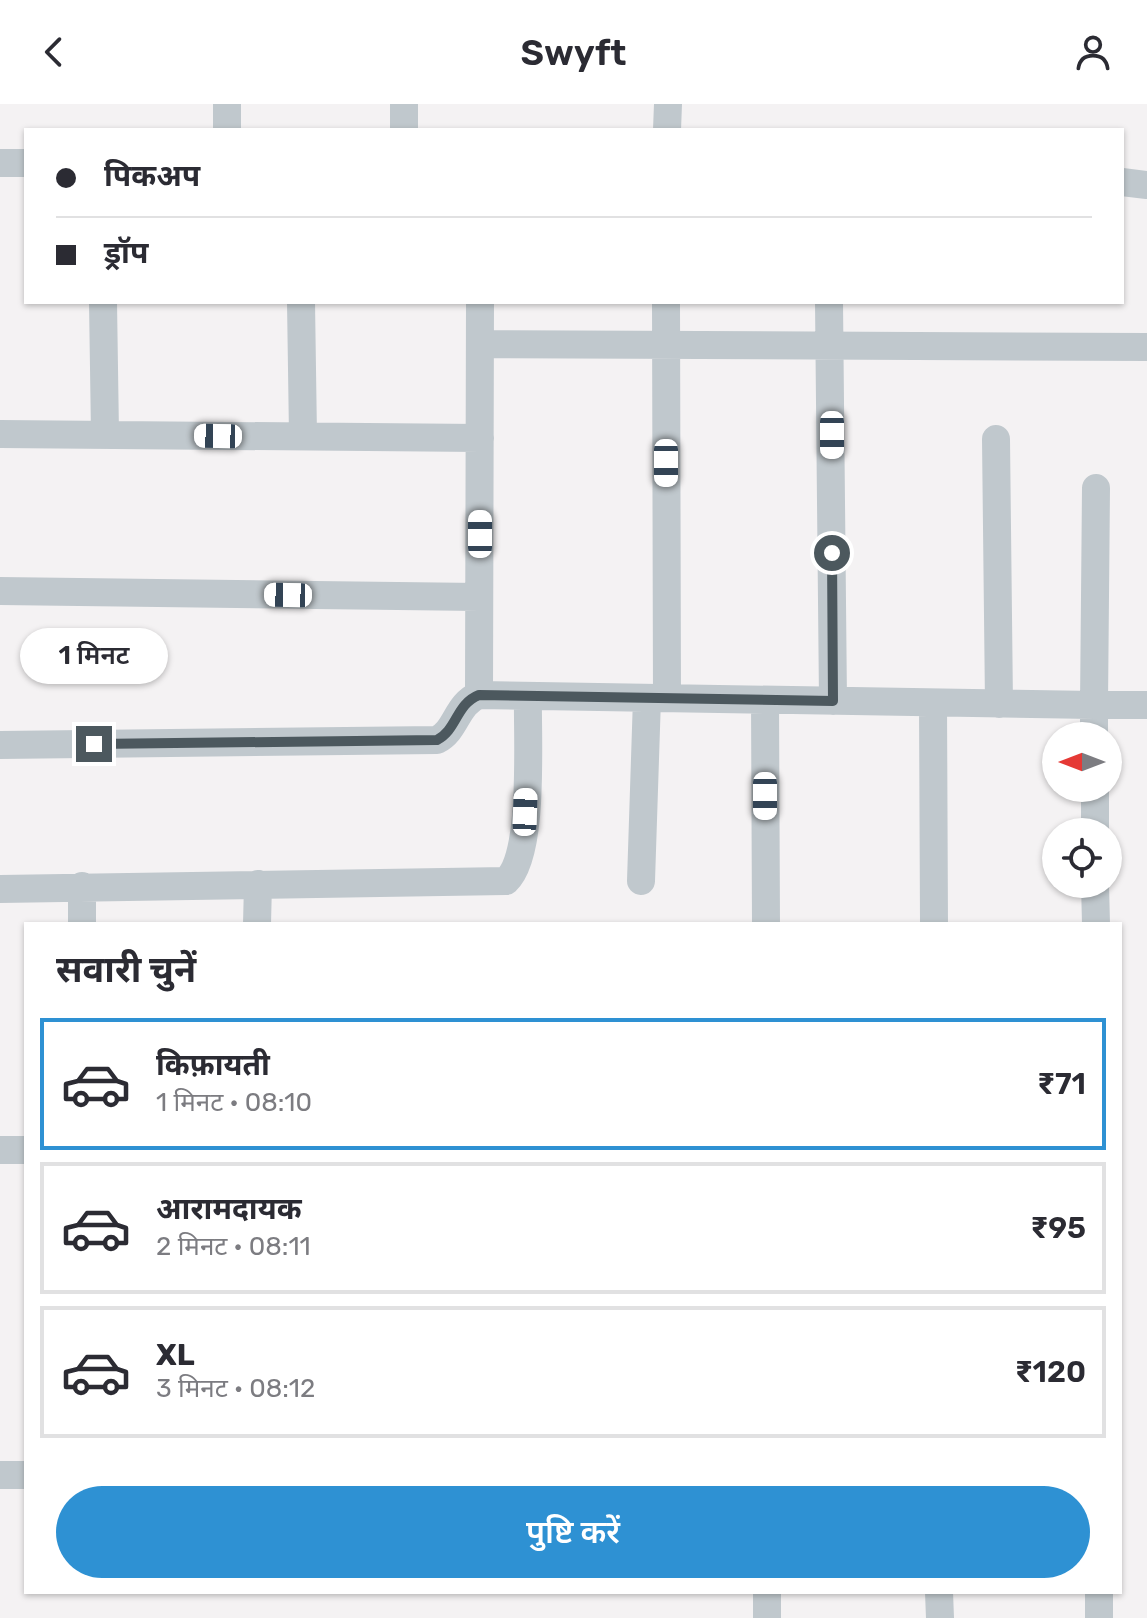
<!DOCTYPE html>
<html lang="hi">
<head>
<meta charset="utf-8">
<style>
	:root { --surface:#fff; --page:#f2f2f3; --text:#2b2b33; --muted:#7c7c81; --line:#e1e1e2; --accent:#2e91d3 }
	body { margin:0; font-family:Rubik,"Noto Sans Devanagari",sans-serif; background:var(--page); color:var(--text); height:100vh; display:flex; flex-direction:column; font-size:30px; white-space:nowrap }
	* { box-sizing:border-box; margin:0 }
	p { font-size:26px; color:var(--muted) }
	.icon { flex:none; width:44px; height:44px; fill:none; stroke:currentColor; stroke-width:2; stroke-linecap:round; stroke-linejoin:round }
	.map { position:relative; flex:1; overflow:hidden }
	.sheet { position:absolute; left:24px; top:818px; width:1098px; height:672px; display:flex; flex-direction:column; background:var(--surface); border-radius:0px; box-shadow:0 2px 6px #0004 }
	.sheet>* { flex:none }
	.banner { position:absolute; left:24px; top:24px; width:1100px; height:176px; border-radius:0px; box-shadow:0 2px 6px #0004; display:grid; align-content:center; height:176px; padding:0 32px; background:var(--surface) }
	.needle { width:52px; rotate:270deg }
	.buttons { position:absolute; left:1042px; top:618px; display:grid; gap:16px }
	.buttons a { display:grid; place-items:center; width:80px; height:80px; border-radius:50%; background:var(--surface); box-shadow:0 2px 6px #0004; font-size:40px }
	.end { position:absolute; width:36px; height:36px; margin:-18px; border:10px solid #4c585e; background:#fff; box-shadow:0 0 0 4px #fff }
	.from { border-radius:50% }
	.bubble { position:absolute; height:56px; border-radius:28px; background:var(--surface); box-shadow:0 2px 6px #0004; font-size:26px; font-weight:600; line-height:56px; text-align:center }
	.car { position:absolute; width:24px; height:48px; margin:-24px -12px; border-radius:10px; box-shadow:0 0 6px 2px #0007; background:linear-gradient(#fff 24%,#345 0 40%,#fff 0 76%,#345 0 86%,#fff 0) }
	.banner b { display:flex; align-items:center; gap:28px; height:76px; font-size:30px }
	.banner b+b { border-top:2px solid var(--line) }
	.banner i { width:20px; height:20px; background:var(--text) }
	ul { padding:0; list-style:none }
	li { display:flex; align-items:center; gap:24px; height:132px; margin:0 16px 12px; padding:0 16px; border:4px solid var(--line); border-radius:0px }
	li div { flex:1 }
	li b { display:block; font-size:30px }
	li em { font-style:normal; font-weight:600 }
	li.active { border-color:var(--accent) }
	li>.icon { width:72px; height:72px; stroke-width:1.5 }
	h2 { padding:0 32px; font-size:36px; line-height:96px }
	.cta { display:flex; gap:16px; margin-top:auto; padding:16px 32px }
	.cta a { flex:1; height:92px; border-radius:48px; background:var(--accent); color:#fff; font-size:32px; font-weight:600; line-height:92px; text-align:center }
	header { display:flex; justify-content:space-between; align-items:center; height:104px; padding:0 32px; background:var(--surface); font-size:36px; font-weight:600 }
	.map>svg:first-child { display:block }
</style>
</head>
<body>
<header><svg class="icon" aria-label="back" viewBox="0 0 24 24"><path d="M15 5l-7 7 7 7"/></svg>Swyft<svg class="icon" aria-label="person" viewBox="0 0 24 24"><circle cx="12" cy="8" r="4"/><path d="M4 21q1-7 8-7t8 7"/></svg></header>
<div class="map">
<svg width="1147" height="1514" viewBox="0 0 1147 1514">
	<rect width="100%" height="100%" fill="#f4f2f3"/>
	<g fill="none" stroke-linecap="round" stroke-linejoin="round">
		<path stroke="#c0c8cd" stroke-width="28" d="M227,26V0
			M404,26V0
			M667,26L668,0
			M0,59H26
			M1122,78L1147,81
			M103,198L105,330
			M301,198L303,332
			M666,198L667,594
			M829,198L833,597
			M480,240L1147,243
			M0,330L480,334
			M996,335L999,600
			M0,487L479,493
			M479,591L480,198
			M765,596L766,820
			M933,599L934,820
			M1094,632V601H1147
			M0,641L437,636C457,626 456,600 479,591L1094,601L1096,384
			M1095,684V728
			M641,777L647,594
			M1095,780L1096,820
			M82,782V820
			M0,785L506,777C535,751 527,634 528,592
			M257,820L258,780
			M0,1046H26
			M0,1371H26
			M767,1488V1514
			M939,1488L940,1514
			M1099,1514V1488"/>
	</g>
	<g fill="none" stroke-linecap="round" stroke-linejoin="round">
		<path stroke="#4c585e" stroke-width="10" d="M94,640L437,636C457,626 456,600 479,591L833,597L832,449"/>
	</g>
</svg>
<div class="buttons">
<a><svg class="needle" viewBox="-14 -14 28 28"><path d="M0-13l5 13h-10z" fill="#e53935"/><path d="M0 13l5-13h-10z" fill="#7c7c81"/></svg></a>
<a><svg class="icon" aria-label="locate" viewBox="0 0 24 24"><circle cx="12" cy="12" r="6"/><path d="M12 2v4M12 18v4M2 12h4M18 12h4"/></svg></a>
</div>
<i class="end from" style="left:832px;top:449px"></i>
<i class="end" style="left:94px;top:640px"></i>
<div class="bubble" style="left:20px;top:524px;width:148px">1 मिनट</div>
<i class="car" style="left:832px;top:331px;rotate:180deg"></i>
<i class="car" style="left:218px;top:332px;rotate:271deg"></i>
<i class="car" style="left:666px;top:359px;rotate:180deg"></i>
<i class="car" style="left:480px;top:430px;rotate:0deg"></i>
<i class="car" style="left:288px;top:491px;rotate:271deg"></i>
<i class="car" style="left:765px;top:692px;rotate:180deg"></i>
<i class="car" style="left:525px;top:708px;rotate:2deg"></i>
<div class="banner">
<b><i class="from"></i>पिकअप</b>
<b><i></i>ड्रॉप</b>
</div>
<section class="sheet">
<h2>सवारी चुनें</h2>
<ul>
<li class="active"><svg class="icon" aria-label="car" viewBox="0 0 24 24"><path d="M5 17H2v-5l4-1 3-4h7l3 4 3 1v5h-3M9 17h6M6 11h13"/><circle cx="7" cy="17" r="2"/><circle cx="17" cy="17" r="2"/></svg><div><b>किफ़ायती</b><p>1 मिनट · 08:10</p></div><em>₹71</em></li>
<li><svg class="icon" aria-label="car" viewBox="0 0 24 24"><path d="M5 17H2v-5l4-1 3-4h7l3 4 3 1v5h-3M9 17h6M6 11h13"/><circle cx="7" cy="17" r="2"/><circle cx="17" cy="17" r="2"/></svg><div><b>आरामदायक</b><p>2 मिनट · 08:11</p></div><em>₹95</em></li>
<li><svg class="icon" aria-label="car" viewBox="0 0 24 24"><path d="M5 17H2v-5l4-1 3-4h7l3 4 3 1v5h-3M9 17h6M6 11h13"/><circle cx="7" cy="17" r="2"/><circle cx="17" cy="17" r="2"/></svg><div><b>XL</b><p>3 मिनट · 08:12</p></div><em>₹120</em></li>
</ul>
<div class="cta"><a>पुष्टि करें</a></div>
</section>
</div>
</body>
</html>
